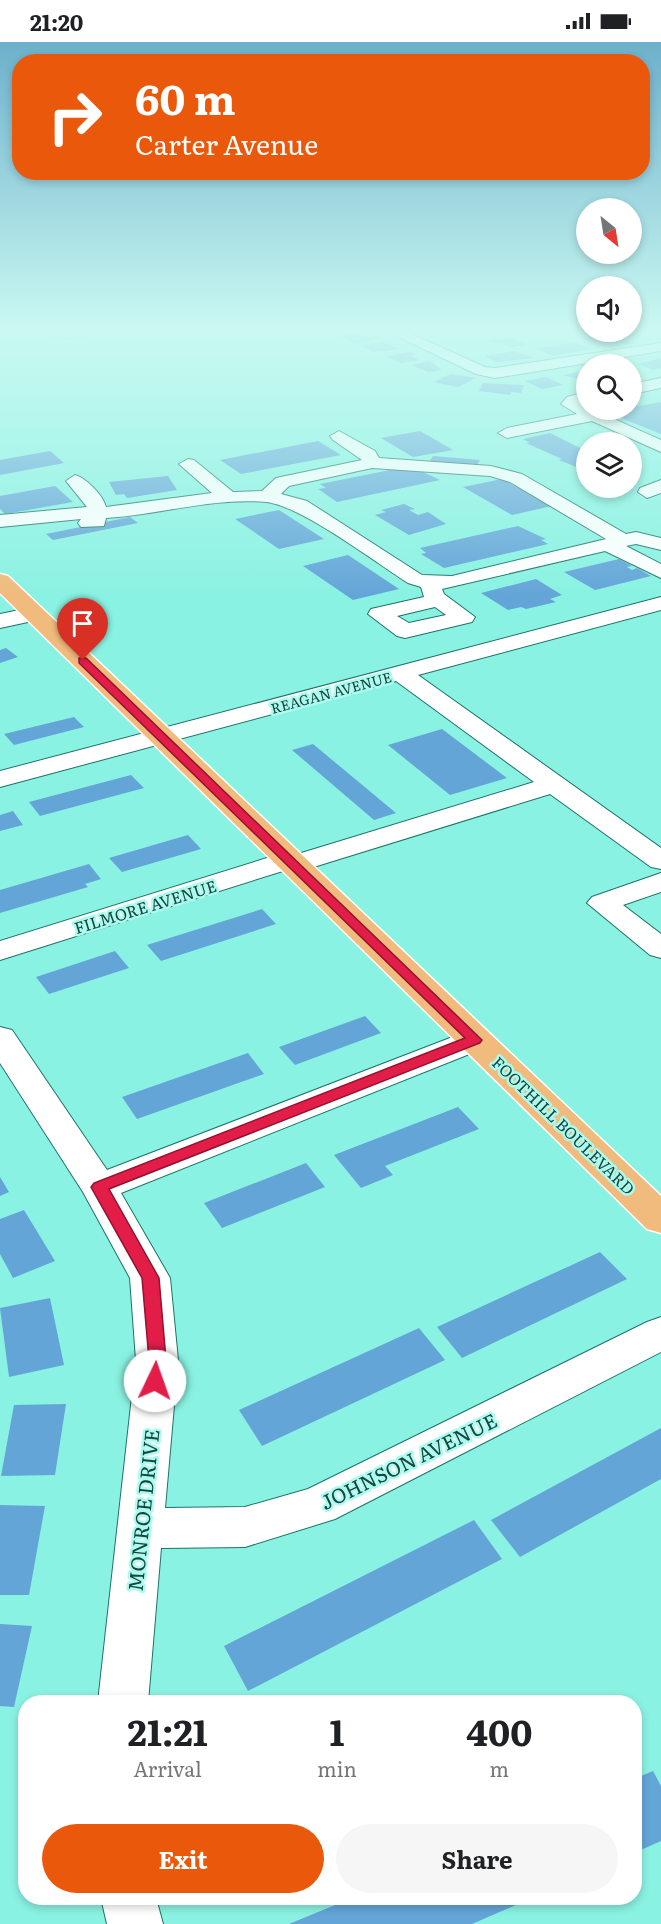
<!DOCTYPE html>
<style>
body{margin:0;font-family:Literata,serif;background:#f6f6f6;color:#202124;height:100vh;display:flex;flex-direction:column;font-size:22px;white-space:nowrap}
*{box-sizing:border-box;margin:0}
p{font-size:20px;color:#757577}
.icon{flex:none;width:33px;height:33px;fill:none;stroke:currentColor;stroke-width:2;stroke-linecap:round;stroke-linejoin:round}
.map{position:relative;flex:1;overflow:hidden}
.panel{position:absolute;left:18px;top:1653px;width:624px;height:210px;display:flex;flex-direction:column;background:#fff;border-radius:24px;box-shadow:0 3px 9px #0003}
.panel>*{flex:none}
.top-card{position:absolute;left:12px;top:12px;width:638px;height:126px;border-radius:24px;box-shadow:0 3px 9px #0003;background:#ea580c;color:#fff;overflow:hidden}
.needle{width:39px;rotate:150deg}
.controls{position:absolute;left:576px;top:156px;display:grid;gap:12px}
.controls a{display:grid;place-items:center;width:66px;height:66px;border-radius:50%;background:#fff;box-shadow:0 3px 9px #0003;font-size:30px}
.pin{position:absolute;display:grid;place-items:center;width:51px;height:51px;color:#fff;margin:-62px -26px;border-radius:50% 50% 50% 0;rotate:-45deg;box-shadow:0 0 6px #0007}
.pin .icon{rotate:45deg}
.me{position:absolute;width:66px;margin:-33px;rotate:3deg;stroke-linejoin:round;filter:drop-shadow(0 0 4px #0008)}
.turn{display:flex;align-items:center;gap:21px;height:126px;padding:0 24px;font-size:27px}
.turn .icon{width:78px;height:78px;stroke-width:2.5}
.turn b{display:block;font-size:42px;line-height:51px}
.eta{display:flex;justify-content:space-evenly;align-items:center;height:102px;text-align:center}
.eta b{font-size:36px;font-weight:700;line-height:42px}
.action{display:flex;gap:12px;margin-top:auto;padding:12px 24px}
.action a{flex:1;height:69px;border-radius:36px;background:#ea580c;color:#fff;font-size:24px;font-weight:700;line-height:69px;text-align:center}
.action a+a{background:#f6f6f6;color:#202124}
.status{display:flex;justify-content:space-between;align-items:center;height:42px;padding:0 30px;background:#fff;direction:ltr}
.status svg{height:16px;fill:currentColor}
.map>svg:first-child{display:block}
.building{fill:#64a5d8}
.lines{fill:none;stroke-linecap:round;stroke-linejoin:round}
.minor-casing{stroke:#1d7368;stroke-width:2}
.major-casing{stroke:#fff;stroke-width:3}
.path{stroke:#64b8ab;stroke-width:2;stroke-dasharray:3 1.5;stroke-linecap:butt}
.minor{fill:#fff;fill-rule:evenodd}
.major{fill:#f1bb7d;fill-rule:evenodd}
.route{fill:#e11d48;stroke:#92132f;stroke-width:1.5}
.labels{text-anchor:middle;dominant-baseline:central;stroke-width:5;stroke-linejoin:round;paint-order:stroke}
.far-street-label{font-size:14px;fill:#18453f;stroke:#abfbee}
.street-label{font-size:16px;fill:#18453f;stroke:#abfbee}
.near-street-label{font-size:20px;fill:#18453f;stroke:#abfbee}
</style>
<div class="status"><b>21:20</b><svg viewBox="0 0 49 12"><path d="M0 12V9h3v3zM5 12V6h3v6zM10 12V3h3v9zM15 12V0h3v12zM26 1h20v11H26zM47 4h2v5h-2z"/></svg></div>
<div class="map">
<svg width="661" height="1882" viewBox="0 0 661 1882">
<rect width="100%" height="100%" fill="#8af2e2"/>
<g class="building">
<path d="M356,291L364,295L374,294L382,297L356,302L341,294Z"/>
<path d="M602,294L613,298L623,296L635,301L607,305L586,296Z"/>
<path d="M511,296L527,303L511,305L487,298Z"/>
<path d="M382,300L402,307L373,310L360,303Z"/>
<path d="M575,300L592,307L553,314L536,307Z"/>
<path d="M514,309L535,316L496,320L484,314Z"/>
<path d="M410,310L416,313L410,314L419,318L400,321L385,314Z"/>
<path d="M661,316V326L653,328L638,322Z"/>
<path d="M430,319L442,328L428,330L411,323Z"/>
<path d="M579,330L586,332V339L562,333Z"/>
<path d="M451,332L476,336L458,345L434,340Z"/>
<path d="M546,335L563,343L542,347L525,339Z"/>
<path d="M483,341L524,343L521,351L511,350L510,353L479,349Z"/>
<path d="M661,360V392L606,370L610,369L607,368H632V361L639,364Z"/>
<path d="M420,389L453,408L413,415L381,396Z"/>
<path d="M550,391L586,409V429L559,418L562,417L526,401H530L523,397Z"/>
<path d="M318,399L341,413L241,432L220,418Z"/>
<path d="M50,409L64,421L0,433V418Z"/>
<path d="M433,414L480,418L477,423L430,419Z"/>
<path d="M410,424L440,438L337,460L318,447L326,446L320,442Z"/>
<path d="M168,434L177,448L127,456L124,452L116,453L109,440Z"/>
<path d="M502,437L552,464L512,473L463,445Z"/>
<path d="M55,444L73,460L5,472L0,467V454Z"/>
<path d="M404,462L415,467L409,468L418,473L428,470L446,482L409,493L375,473L386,470L381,468Z"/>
<path d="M279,468L324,497L279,507L235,477Z"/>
<path d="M130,475L138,481L53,498L46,492Z"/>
<path d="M518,484L546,497L541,498L548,502L444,526L421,512L426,511L420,506Z"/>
<path d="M348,513L399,547L353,558L303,524Z"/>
<path d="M619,517L632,524L627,525L632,528L637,526L651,534L595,548L564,530Z"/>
<path d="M536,537L562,553L550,557L556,560L526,567L521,565L508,568L481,551Z"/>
<path d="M6,606L18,615L0,621V608Z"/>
<path d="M74,675L84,685L14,703L4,692Z"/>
<path d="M442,687L507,736L450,753L388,703Z"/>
<path d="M313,702L396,771L374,778L292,708Z"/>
<path d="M131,733L144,746L40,774L29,760Z"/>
<path d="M13,769L23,783L0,789V773Z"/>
<path d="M188,793L201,807L122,830L109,816Z"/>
<path d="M89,822L101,837L85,842L88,845L0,871V848Z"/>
<path d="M262,867L276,882L161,919L147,903Z"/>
<path d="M115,909L129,926L49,952L36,935Z"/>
<path d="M365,974L381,991L295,1023L279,1005Z"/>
<path d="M248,1011L264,1032L137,1077L122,1055Z"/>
<path d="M458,1065L479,1087L385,1124L393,1133L361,1146L334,1113Z"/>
<path d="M306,1121L325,1145L222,1186L204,1161Z"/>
<path d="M0,1135L9,1150L0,1154Z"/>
<path d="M24,1168L55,1219L13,1236L0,1212V1177Z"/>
<path d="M600,1210L627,1237L462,1316L437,1285Z"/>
<path d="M50,1256L64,1323L9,1335L0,1266Z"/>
<path d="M419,1286L445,1318L262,1404L239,1368Z"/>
<path d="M66,1362L55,1433L1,1434L14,1363Z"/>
<path d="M661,1386V1437L520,1515L491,1478Z"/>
<path d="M0,1463L45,1464L29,1553H0Z"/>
<path d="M474,1478L502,1517L248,1649L224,1604Z"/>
<path d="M0,1582L32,1584L14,1665L0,1664Z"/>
<path d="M653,1729L661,1744V1799L634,1811V1737Z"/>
<path d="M352,1856H532L472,1882H289Z"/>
</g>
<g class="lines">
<defs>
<g id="minor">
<path d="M388,290H407L485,325L495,326L661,301V309L495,336L476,332Z"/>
<path d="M661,336V346L632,352V342Z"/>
<path d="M586,350V360L580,361L586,364V368H594L661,398V410L592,379L507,396L498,391L507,386L577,372L561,362L567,355Z"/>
<path d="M339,389L375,409L379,416L491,424L522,432L626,492L636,490L661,496V508L636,502L626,504L661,522V536L605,509L442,547L444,552L475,575L472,580L405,596L397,594L368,572L371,567L424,555L421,545L408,541C375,520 300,463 266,460C213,455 159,473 106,476L104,484L81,485L78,481L81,477L0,485V473L87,465L66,439L75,433C86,436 103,453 106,465L212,451L179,422L188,417L194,418L233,450L262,449L276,436L362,418L333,398L330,394ZM372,426L490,434L510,440L606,497L452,534L422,533L307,459L281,452L289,444ZM435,565L446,573L409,581L397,574Z"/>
<path d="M661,438V451L647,456L638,450L640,446Z"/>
<path d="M661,555V568L418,633L661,806V827L651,825L550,752L304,828L294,831L286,828L0,918V899L280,812L290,810L298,812L534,740L396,639L0,745V729Z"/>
<path d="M34,565L42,567L45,572L42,577L0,586V572Z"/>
<path d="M661,831V850L623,863L661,892V916L650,913L587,861L592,855Z"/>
<path d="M0,985L12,988L107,1128L463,991L475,988L487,991L491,998L487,1005L121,1151L170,1236L178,1318L165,1466L245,1465L308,1447L647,1280L661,1275V1310L335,1477L245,1505L161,1506L148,1660H98L136,1318L130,1236L83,1150L0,1021Z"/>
<path d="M101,1856H156L163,1882H107Z"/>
</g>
<path id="major" d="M0,532L8,534L661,1154V1191L647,1187L0,551Z"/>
</defs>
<use href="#minor" class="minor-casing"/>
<use href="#major" class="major-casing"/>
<g class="path">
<path d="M21,290L71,297L101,290"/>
<path d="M0,292L7,290"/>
<path d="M632,428L640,426"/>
</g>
<use href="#minor" class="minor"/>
<use href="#major" class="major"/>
</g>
<linearGradient id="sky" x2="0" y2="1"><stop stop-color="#6db0cb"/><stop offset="0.52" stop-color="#caf9f2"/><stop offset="1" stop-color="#caf9f2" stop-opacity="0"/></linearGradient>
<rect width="661" height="553" fill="url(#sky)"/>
<path class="route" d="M79,616H86L482,998L480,1001L109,1147L159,1236L166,1318L162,1344L155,1347L149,1344L146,1339L149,1318L142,1236L91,1145L94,1141L465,996L79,621Z"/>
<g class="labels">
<g class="far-street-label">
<text transform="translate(331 650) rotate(-15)">REAGAN AVENUE</text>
</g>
<g class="street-label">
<text transform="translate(145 864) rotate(-17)">FILMORE AVENUE</text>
<text transform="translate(564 1083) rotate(44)">FOOTHILL BOULEVARD</text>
</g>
<g class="near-street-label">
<text transform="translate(408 1418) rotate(-26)">JOHNSON AVENUE</text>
<text transform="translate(142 1468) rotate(-84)">MONROE DRIVE</text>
</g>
</g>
</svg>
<div class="controls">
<a><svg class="needle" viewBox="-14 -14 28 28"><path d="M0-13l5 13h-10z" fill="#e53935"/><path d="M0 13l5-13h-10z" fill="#757577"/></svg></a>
<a><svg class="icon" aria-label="sound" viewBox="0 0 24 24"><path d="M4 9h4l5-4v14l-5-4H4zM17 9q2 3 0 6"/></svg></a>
<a><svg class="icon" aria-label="search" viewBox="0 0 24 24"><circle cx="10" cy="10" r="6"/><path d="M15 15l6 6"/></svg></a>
<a><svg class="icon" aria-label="layers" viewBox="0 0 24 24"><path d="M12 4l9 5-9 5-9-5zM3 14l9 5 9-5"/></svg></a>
</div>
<div class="pin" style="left:83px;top:618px;background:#d93025"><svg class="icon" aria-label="arrive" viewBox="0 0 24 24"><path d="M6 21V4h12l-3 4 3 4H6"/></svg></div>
<svg class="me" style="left:155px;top:1339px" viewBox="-20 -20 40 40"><circle r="19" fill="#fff"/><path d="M0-13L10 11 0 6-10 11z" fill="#e11d48"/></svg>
<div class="top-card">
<div class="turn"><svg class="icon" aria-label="right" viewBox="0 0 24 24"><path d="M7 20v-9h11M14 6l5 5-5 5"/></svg><div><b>60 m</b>Carter Avenue</div></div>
</div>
<section class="panel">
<div class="eta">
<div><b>21:21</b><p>Arrival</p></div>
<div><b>1</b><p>min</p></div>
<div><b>400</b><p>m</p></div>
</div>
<div class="action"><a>Exit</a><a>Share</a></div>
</section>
</div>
